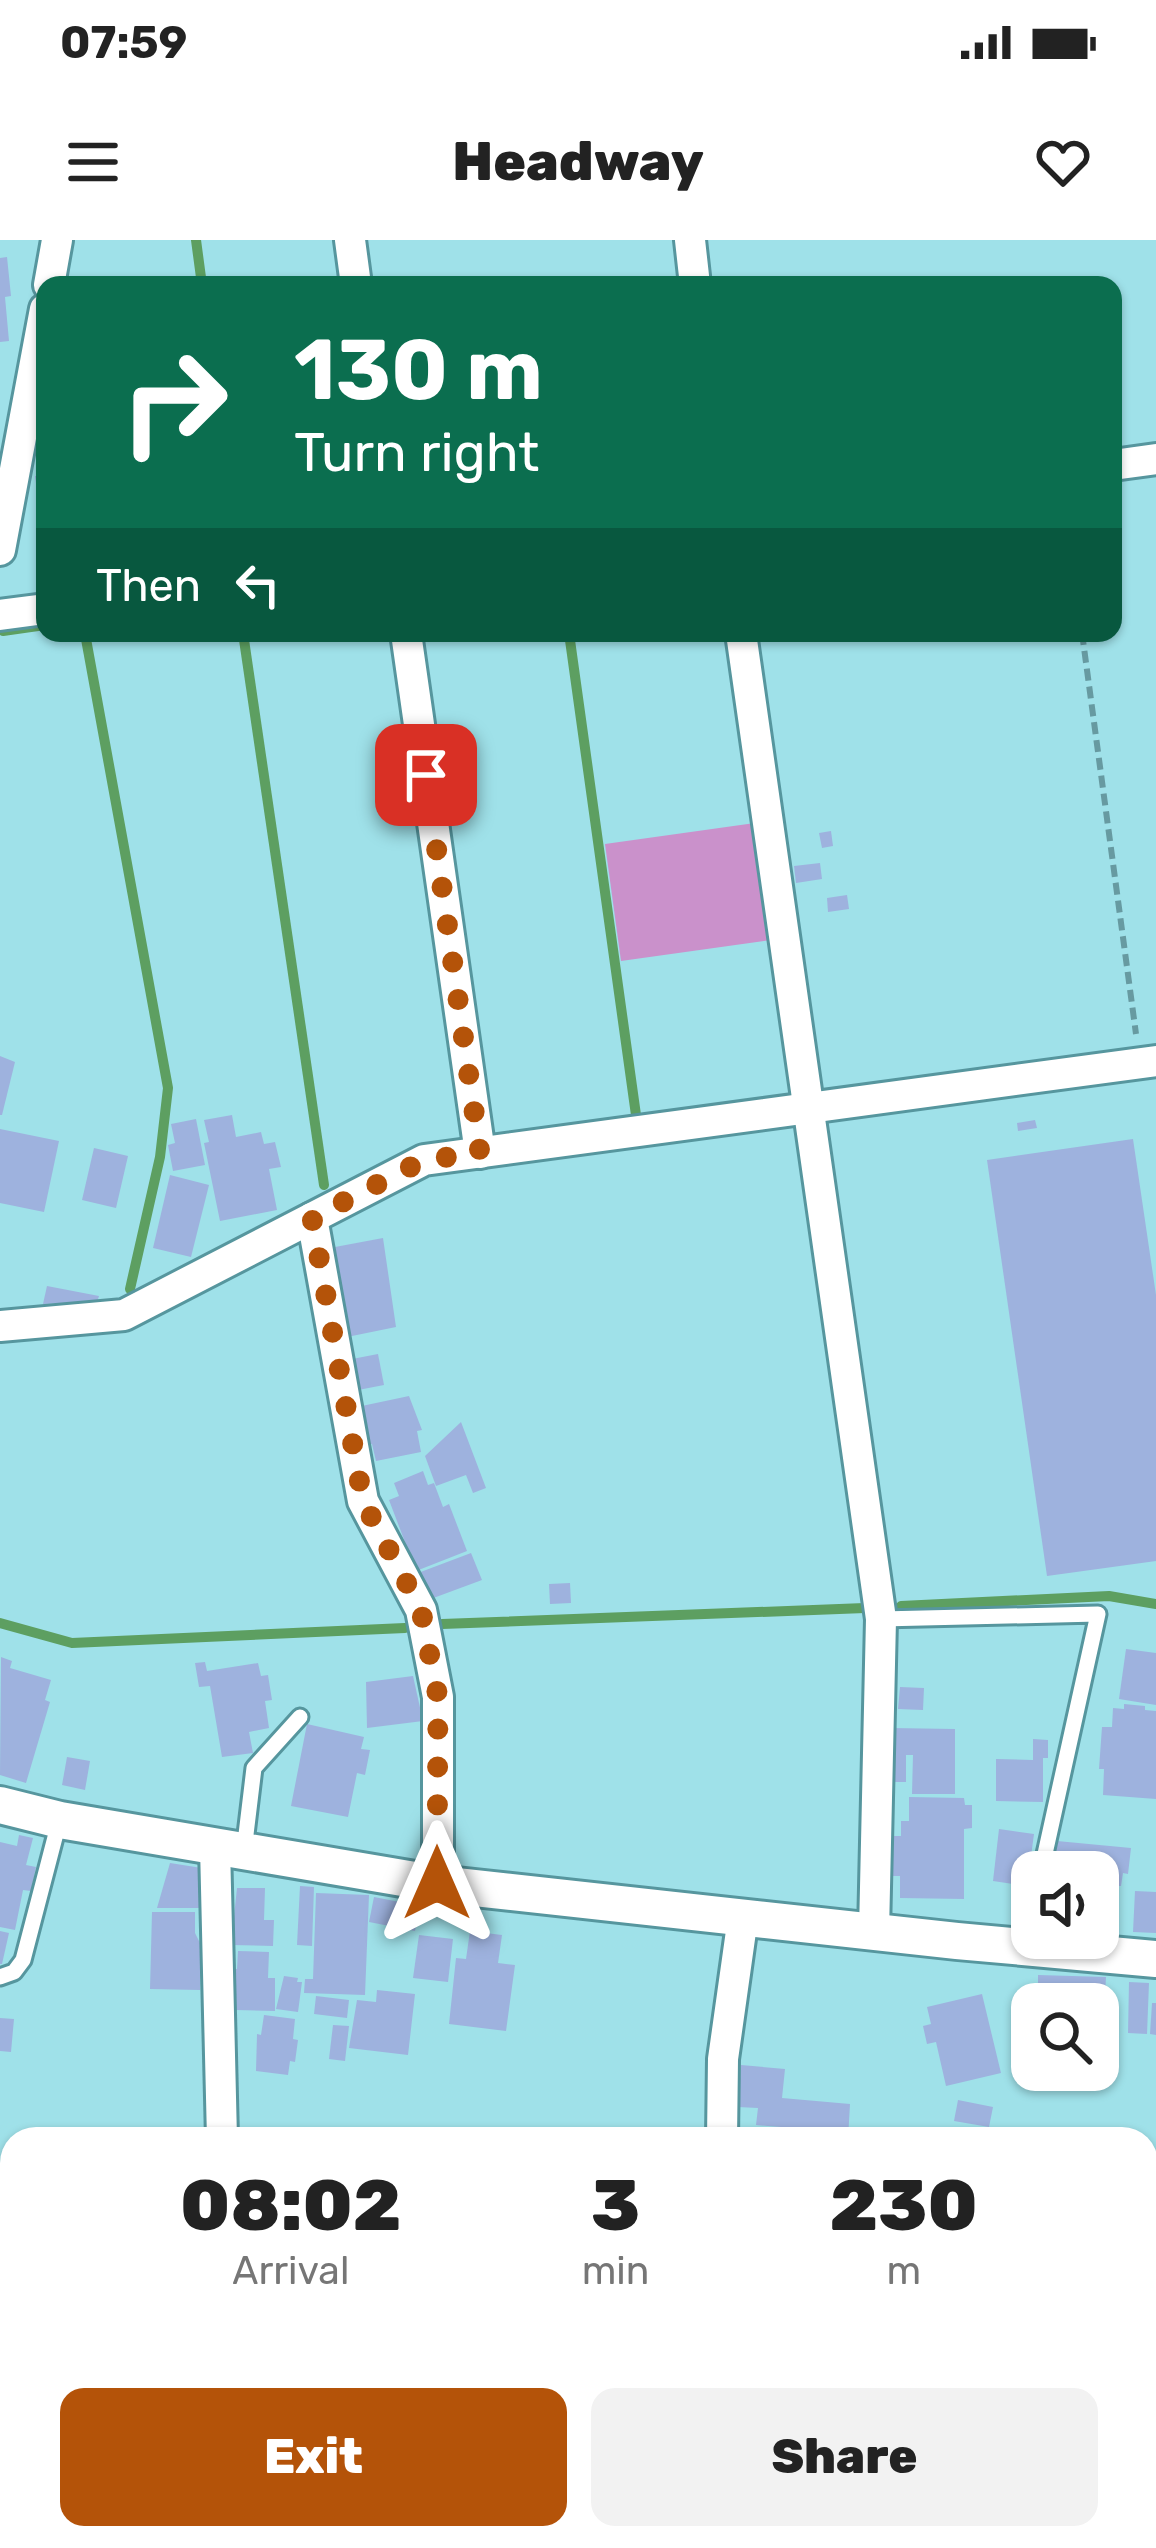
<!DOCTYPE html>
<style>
body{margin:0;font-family:Rubik,sans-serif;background:#f2f2f2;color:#222;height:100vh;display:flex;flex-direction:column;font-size:45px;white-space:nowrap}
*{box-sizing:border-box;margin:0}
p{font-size:39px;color:#767676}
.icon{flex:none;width:66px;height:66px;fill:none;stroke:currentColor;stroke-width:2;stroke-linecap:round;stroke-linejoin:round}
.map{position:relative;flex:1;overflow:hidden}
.panel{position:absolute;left:0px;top:1887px;width:1158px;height:423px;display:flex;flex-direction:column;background:#fff;border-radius:36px 36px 0 0;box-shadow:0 3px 9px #0004}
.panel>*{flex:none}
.top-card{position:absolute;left:36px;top:36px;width:1086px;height:366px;border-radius:24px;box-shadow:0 3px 9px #0004;background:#0b6e4f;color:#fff;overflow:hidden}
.fabs{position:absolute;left:1011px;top:1611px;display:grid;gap:24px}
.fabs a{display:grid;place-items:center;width:108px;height:108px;border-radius:24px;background:#fff;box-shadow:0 3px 9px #0004;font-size:60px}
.pin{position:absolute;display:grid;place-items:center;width:102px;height:102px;color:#fff;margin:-51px;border-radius:24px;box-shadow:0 6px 18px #0006}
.me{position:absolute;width:132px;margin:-66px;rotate:0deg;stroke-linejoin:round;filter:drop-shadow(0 0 9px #0008)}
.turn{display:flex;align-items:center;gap:42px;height:252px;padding:0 60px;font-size:54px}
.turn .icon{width:156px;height:156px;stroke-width:2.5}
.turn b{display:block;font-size:84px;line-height:102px}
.then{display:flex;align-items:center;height:114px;padding:0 60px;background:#0003;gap:24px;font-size:45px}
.eta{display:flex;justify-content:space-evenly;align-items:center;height:204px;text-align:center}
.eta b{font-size:72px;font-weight:800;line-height:84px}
.button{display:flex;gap:24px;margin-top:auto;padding:24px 60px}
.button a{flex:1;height:138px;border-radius:24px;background:#b45309;color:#fff;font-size:48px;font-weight:800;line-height:138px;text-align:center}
.button a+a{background:#f2f2f2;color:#222}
.status{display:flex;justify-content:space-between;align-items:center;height:84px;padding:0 60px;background:#fff;direction:ltr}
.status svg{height:33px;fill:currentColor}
header{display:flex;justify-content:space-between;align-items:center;height:156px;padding:0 60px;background:#fff;font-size:54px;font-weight:800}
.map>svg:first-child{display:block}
.green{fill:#ca91cb}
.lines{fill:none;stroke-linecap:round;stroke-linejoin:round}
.stream{stroke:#5d9f61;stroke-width:10}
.building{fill:#9eb2de}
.service-casing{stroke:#56969e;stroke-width:21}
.minor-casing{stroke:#56969e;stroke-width:36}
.tertiary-casing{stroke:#56969e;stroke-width:42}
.path{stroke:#679aa1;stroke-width:6;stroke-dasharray:12 6;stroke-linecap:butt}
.service{stroke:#fff;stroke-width:15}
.minor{stroke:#fff;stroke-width:30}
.tertiary{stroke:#fff;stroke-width:36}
.route{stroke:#b45309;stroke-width:21;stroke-dasharray:0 37.8}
</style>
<div class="status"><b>07:59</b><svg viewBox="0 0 49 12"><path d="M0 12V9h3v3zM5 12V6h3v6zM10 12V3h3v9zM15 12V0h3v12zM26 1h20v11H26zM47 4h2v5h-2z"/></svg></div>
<header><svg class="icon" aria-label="menu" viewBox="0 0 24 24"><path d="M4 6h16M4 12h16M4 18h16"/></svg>Headway<svg class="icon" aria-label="heart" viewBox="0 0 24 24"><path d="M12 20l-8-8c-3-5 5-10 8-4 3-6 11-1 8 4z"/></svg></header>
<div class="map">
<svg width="1156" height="2308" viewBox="0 0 1156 2308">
<rect width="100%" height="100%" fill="#9fe1e9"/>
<path class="green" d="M762,582L778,699L621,721L605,604Z"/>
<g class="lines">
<g class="stream">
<path d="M196,0L202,45"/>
<path d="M3,391L45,385"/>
<path d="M243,393L324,945"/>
<path d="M569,393L636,875"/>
<path d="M86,399L168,848L160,917L130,1049"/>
<path d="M901,1366L1109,1356L1156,1364"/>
<path d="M0,1383L72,1403L405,1388"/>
<path d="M442,1384L865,1368"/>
<path d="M1146,2211L1156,2208"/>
<path d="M707,2298L708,2308"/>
<path d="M806,2308L841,2298"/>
</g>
</g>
<g class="building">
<path d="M7,17L11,56L5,57L9,101L0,102V18Z"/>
<path d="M45,235V272L40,273L35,236Z"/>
<path d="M831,591L833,606L822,608L819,593Z"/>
<path d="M820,623L822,639L796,643L794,626Z"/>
<path d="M847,655L849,669L828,672L827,658Z"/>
<path d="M0,816L15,822L2,875H0Z"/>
<path d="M232,875L236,897L261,892L264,904L275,902L281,927L269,929L277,970L220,981L204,903L209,902L204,880Z"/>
<path d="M196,879L205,925L173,931L168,905L175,903L171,884Z"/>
<path d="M1035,880L1037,888L1018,891L1017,883Z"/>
<path d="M0,889L59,901L44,972L0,963Z"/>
<path d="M1133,899L1156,1055V1321L1047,1336L987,920Z"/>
<path d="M94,908L128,916L116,968L82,960Z"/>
<path d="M170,935L209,945L191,1017L153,1008Z"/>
<path d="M383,998L396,1087L347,1097L333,1021L337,1020L335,1007Z"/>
<path d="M47,1046L99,1056L97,1062L43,1064Z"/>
<path d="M378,1114L384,1145L353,1151L347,1120Z"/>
<path d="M409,1156L422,1190L417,1191L421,1212L376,1221L372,1204L365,1206L357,1167Z"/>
<path d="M461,1182L486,1248L473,1253L466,1235L436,1246L425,1216Z"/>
<path d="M423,1231L428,1245L434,1243L443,1267L449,1264L467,1311L416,1331L389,1260L399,1256L394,1243Z"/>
<path d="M471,1313L482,1340L428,1360L418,1333Z"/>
<path d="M570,1343L571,1363L550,1364L549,1344Z"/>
<path d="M1126,1409L1156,1413V1465L1119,1459Z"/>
<path d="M1,1417L12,1421L10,1428L51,1440L45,1460L50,1462L26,1543L0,1535Z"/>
<path d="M205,1422L207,1431L258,1423L261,1436L268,1435L272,1460L265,1461L269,1488L249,1492L253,1513L222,1517L210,1446L199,1447L195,1423Z"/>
<path d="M413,1436L423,1481L367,1488L366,1442Z"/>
<path d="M900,1447L924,1448L923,1470L898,1469Z"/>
<path d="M1124,1464L1145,1466V1470L1156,1471V1559L1103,1555L1104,1529H1099L1102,1487H1112L1113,1468L1124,1469Z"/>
<path d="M307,1484L364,1497L361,1509L370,1510L365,1535L357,1533L348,1577L291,1566Z"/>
<path d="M891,1488L955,1489V1554H912L913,1515H906V1542H890Z"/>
<path d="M1033,1499L1048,1500V1518H1043V1562L996,1561V1519L1033,1520Z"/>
<path d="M67,1517L90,1521L85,1550L62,1545Z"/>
<path d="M909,1557L964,1558L965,1565H972V1588L964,1589V1659L900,1658V1636H892L893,1596H901V1581H909Z"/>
<path d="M999,1589L1034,1594L1027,1646L993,1641Z"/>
<path d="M19,1595L33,1598L26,1625L36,1627L31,1651L23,1650L15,1690L0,1687V1602L17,1606Z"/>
<path d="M1057,1601L1131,1608L1128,1634L1123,1633L1121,1646H1117L1112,1690L1098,1688V1632H1053Z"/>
<path d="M170,1623L208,1629V1668H157Z"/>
<path d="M300,1646L314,1647L312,1706L297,1705Z"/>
<path d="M237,1648H265L264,1680H274L273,1706L231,1705Z"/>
<path d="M1135,1651L1156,1652V1693L1133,1692Z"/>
<path d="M316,1653L369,1655L365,1755L304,1753L305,1739H313Z"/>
<path d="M374,1657L420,1666L415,1691L369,1682Z"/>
<path d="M152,1672H195V1693L201,1705L200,1750L150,1749Z"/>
<path d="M0,1691L9,1693L2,1724H0Z"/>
<path d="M470,1691L502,1695L498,1723L515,1725L506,1791L449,1784L456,1718L466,1719Z"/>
<path d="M419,1695L453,1699L448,1742L413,1738Z"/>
<path d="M238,1711L269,1712L268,1738H275V1771L236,1770L233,1729H237Z"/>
<path d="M1038,1735L1106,1737L1104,1772H1098V1764H1030V1751L1038,1752Z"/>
<path d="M284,1736L298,1738L297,1742H302L298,1772L276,1769Z"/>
<path d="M1129,1742L1149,1743L1147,1794L1128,1793Z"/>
<path d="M377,1750L415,1754L408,1815L349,1808L357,1760L376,1762Z"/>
<path d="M982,1754L1001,1833L946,1846L936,1802L927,1804L923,1786L931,1784L927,1767Z"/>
<path d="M316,1756L349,1760L347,1778L314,1774Z"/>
<path d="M1152,1763H1156V1795L1150,1794Z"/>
<path d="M264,1775L295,1779L293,1799L298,1800L295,1822L290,1821L288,1835L256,1831L257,1794L261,1795Z"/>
<path d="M0,1778L14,1779L11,1812L0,1811Z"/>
<path d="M333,1785L349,1786L345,1821L329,1819Z"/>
<path d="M741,1825L785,1829L782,1858L850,1864L848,1899L780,1895L781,1887L756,1885L758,1868L738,1867Z"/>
<path d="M958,1860L993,1867L989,1887L954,1881Z"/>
<path d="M12,1971V2019H10L0,1974Z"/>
</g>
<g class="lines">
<defs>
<g id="service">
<path d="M881,1379L1098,1374L1041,1632"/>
<path d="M244,1611L254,1528L300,1477"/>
<path d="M0,1737L14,1732L23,1720L59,1582"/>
</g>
<g id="minor">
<path d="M350,0L356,45"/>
<path d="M690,0L695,45"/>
<path d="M49,45L57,0"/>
<path d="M1113,225L1156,219"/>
<path d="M0,310L45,69"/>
<path d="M0,375L45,369"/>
<path d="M406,393L480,913"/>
<path d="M741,393L881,1379L874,1692"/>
<path d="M312,978L363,1261L421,1370L438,1457V1644"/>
<path d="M0,1086L124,1075L424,920L1156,821"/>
<path d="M215,1606L222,1899"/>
<path d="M722,1899L723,1819L743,1677"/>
<path d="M0,2125L12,2123"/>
<path d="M1146,2233L1156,2230"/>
<path d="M241,2298V2308"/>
<path d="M727,2298L728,2308"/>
<path d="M895,2308L928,2298"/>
</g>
<path id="tertiary" d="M0,1565L60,1580L438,1644L957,1701L1156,1719"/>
</defs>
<use href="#service" class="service-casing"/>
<use href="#minor" class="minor-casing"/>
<use href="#tertiary" class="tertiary-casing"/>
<g class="path">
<path d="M1082,393L1136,794"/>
<path d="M0,1961L12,1959"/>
</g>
<use href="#service" class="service"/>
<use href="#minor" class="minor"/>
<use href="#tertiary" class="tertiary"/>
</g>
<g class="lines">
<path class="route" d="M426,535L480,913L424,920L312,978L363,1261L421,1370L438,1457L437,1643"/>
</g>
</svg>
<div class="fabs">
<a><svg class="icon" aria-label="sound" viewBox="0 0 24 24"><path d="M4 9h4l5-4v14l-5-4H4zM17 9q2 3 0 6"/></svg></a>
<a><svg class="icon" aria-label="search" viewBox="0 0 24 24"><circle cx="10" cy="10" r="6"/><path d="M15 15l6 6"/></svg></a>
</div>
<div class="pin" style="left:426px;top:535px;background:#d93025"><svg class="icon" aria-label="arrive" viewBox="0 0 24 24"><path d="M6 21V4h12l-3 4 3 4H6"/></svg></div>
<svg class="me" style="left:437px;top:1643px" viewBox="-20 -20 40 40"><path d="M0-17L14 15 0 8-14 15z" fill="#b45309" stroke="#fff" stroke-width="4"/></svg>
<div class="top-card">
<div class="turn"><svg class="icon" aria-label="right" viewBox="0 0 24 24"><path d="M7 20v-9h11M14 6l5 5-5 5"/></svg><div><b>130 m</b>Turn right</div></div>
<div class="then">Then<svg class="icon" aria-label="left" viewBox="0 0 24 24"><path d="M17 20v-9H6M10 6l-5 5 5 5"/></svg></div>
</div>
<section class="panel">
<div class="eta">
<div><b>08:02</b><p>Arrival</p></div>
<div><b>3</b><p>min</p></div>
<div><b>230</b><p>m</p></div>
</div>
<div class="button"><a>Exit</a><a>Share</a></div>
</section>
</div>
